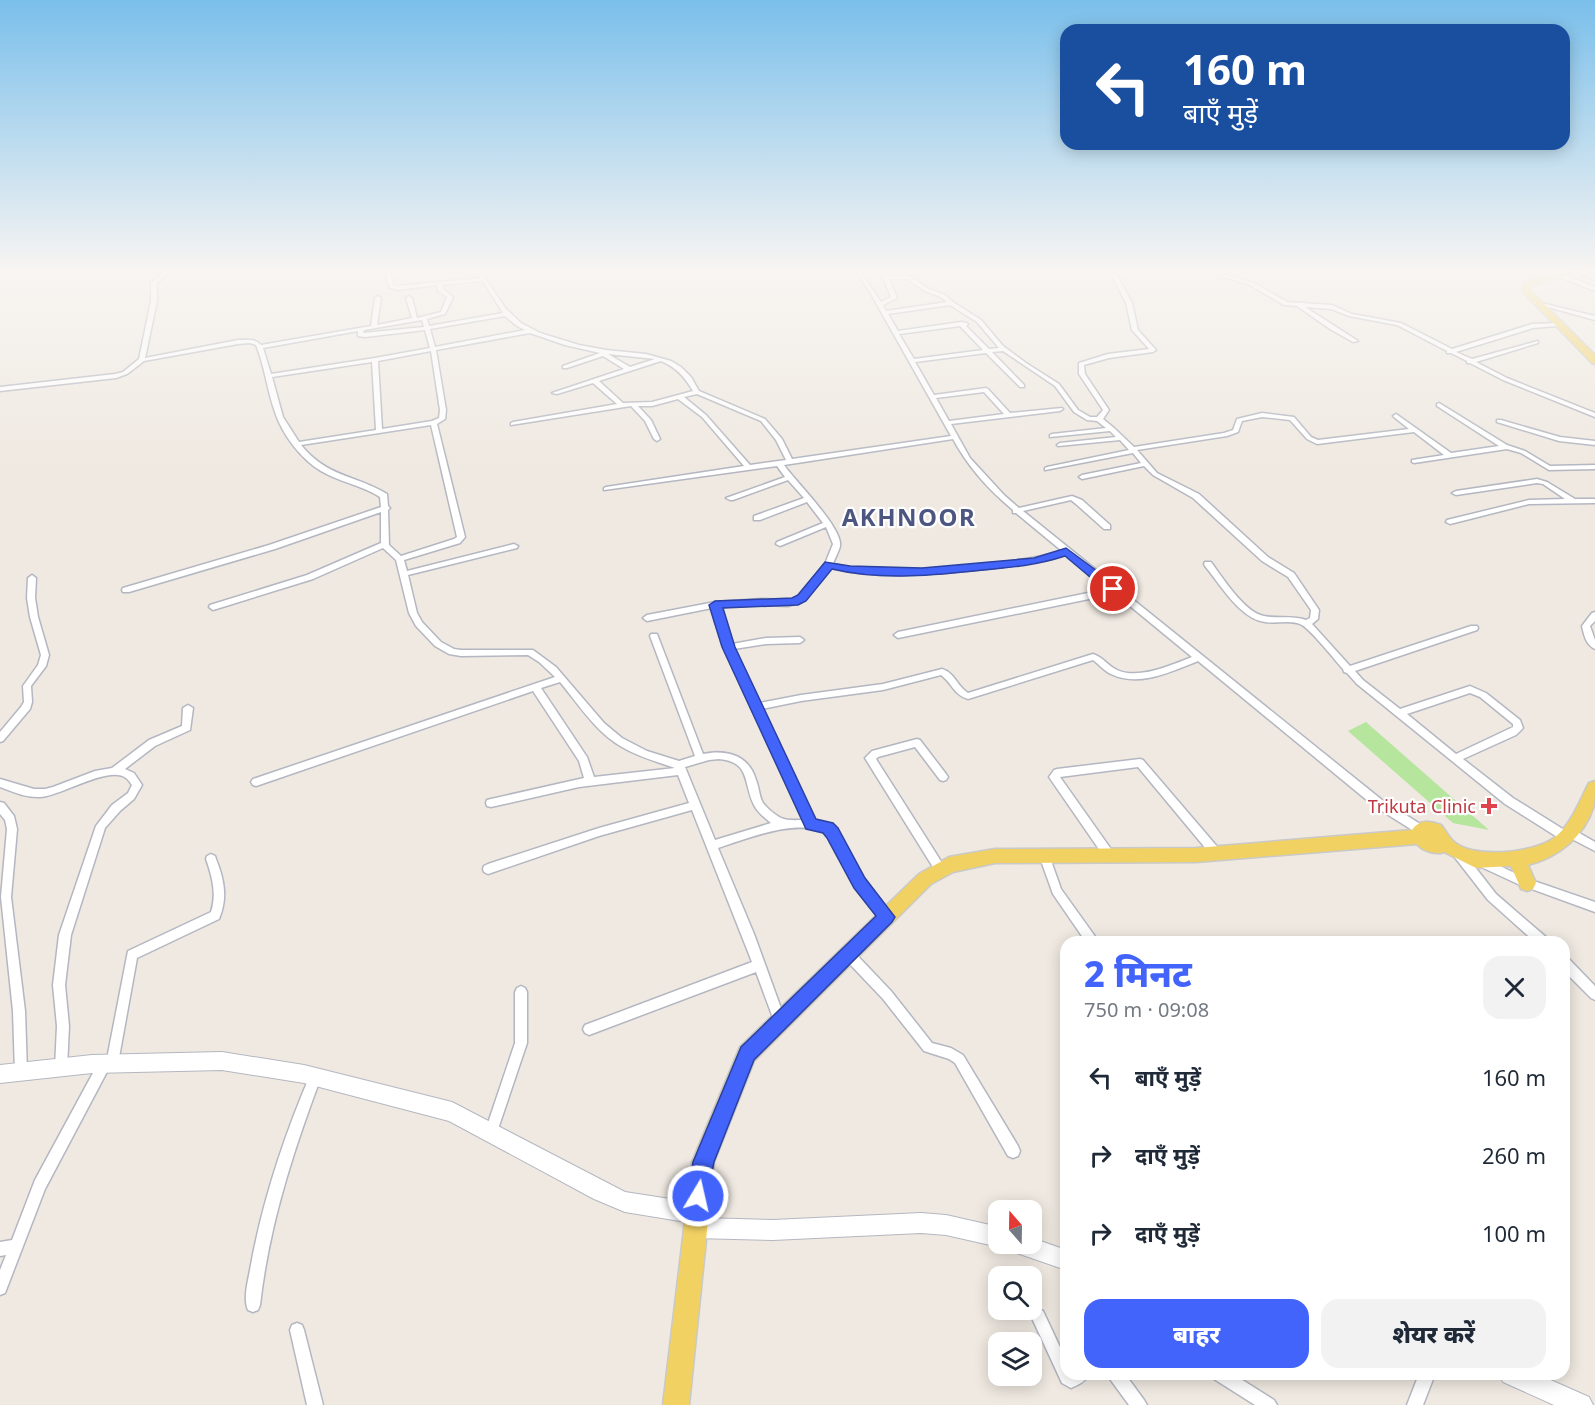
<!DOCTYPE html>
<html lang="hi">
<meta charset="utf-8">
<style>
body{margin:0;font-family:"Noto Sans","Noto Sans Devanagari",sans-serif;background:#f2f2f3;color:#1f2937;height:100vh;display:flex;flex-direction:column;font-size:22px;white-space:nowrap}
*{box-sizing:border-box;margin:0}
p{font-size:20px;color:#747a83}
.icon{flex:none;width:33px;height:33px;fill:none;stroke:currentColor;stroke-width:2;stroke-linecap:round;stroke-linejoin:round}
.map{position:relative;flex:1;overflow:hidden}
.panel{position:absolute;left:1060px;top:936px;width:510px;height:444px;display:flex;flex-direction:column;background:#fff;border-radius:18px;box-shadow:0 3px 15px #0003}
.panel>*{flex:none}
.top-card{position:absolute;left:1060px;top:24px;width:510px;height:126px;border-radius:18px;box-shadow:0 3px 15px #0003;background:#1a4fa0;color:#fff;overflow:hidden}
.needle{width:39px;rotate:340deg}
.buttons{position:absolute;left:988px;top:1200px;display:grid;gap:12px}
.buttons a{display:grid;place-items:center;width:54px;height:54px;border-radius:12px;background:#fff;box-shadow:0 3px 15px #0003;font-size:30px}
.pin{position:absolute;display:grid;place-items:center;width:51px;height:51px;color:#fff;margin:-26px;border:3px solid #fff;border-radius:50%;box-shadow:0 2px 6px #0007}
.me{position:absolute;width:66px;margin:-33px;rotate:9deg;stroke-linejoin:round;filter:drop-shadow(0 0 4px #0008)}
.turn{display:flex;align-items:center;gap:21px;height:126px;padding:0 24px;font-size:27px}
.turn .icon{width:78px;height:78px;stroke-width:2.5}
.turn b{display:block;font-size:42px;line-height:51px}
.round{display:grid;place-items:center;flex:none;width:63px;height:63px;border-radius:18px;background:#f2f2f3}
.head{display:flex;align-items:center;justify-content:space-between;height:102px;padding:0 24px}
h1{font-size:36px;font-weight:800;line-height:45px;color:#4264fb}
.primary-button{display:flex;gap:12px;margin-top:auto;padding:12px 24px}
.primary-button a{flex:1;height:69px;border-radius:18px;background:#4264fb;color:#fff;font-size:24px;font-weight:800;line-height:69px;text-align:center}
.primary-button a+a{background:#f2f2f3;color:#1f2937}
ul{padding:0;list-style:none}
li{display:flex;align-items:center;gap:18px;height:78px;padding:0 24px}
li div{flex:1}
li b{display:block;font-size:22px}
li em{font-style:normal}
.map>svg:first-child{display:block}
.green{fill:#b6e59e}
.lines{fill:none;stroke-linecap:round;stroke-linejoin:round}
.street-casing{stroke:#b4b7c1;stroke-width:3}
.secondary-casing{stroke:#b4b7c1;stroke-width:2}
.primary-casing{stroke:#c9c9c9;stroke-width:3}
.street{fill:#fff;fill-rule:evenodd}
.secondary{fill:#fff;fill-rule:evenodd}
.primary{fill:#f2d163;fill-rule:evenodd}
.route{fill:#4264fb;stroke:#2b41a3;stroke-width:1.5}
.health-dot{fill:#e0444e;stroke:#fff;stroke-width:2}
.labels{text-anchor:middle;dominant-baseline:central;stroke-width:4.5;stroke-linejoin:round;paint-order:stroke}
.health-label{font-size:18px;fill:#be3a42;stroke:#fff;text-anchor:end}
.district-label{font-size:24px;font-weight:bold;letter-spacing:1.5px;fill:#4d5680;stroke:#fff}
</style>
<div class="map">
<svg width="1595" height="1405" viewBox="0 0 1595 1405">
<rect width="100%" height="100%" fill="#efe9e1"/>
<path class="green" d="M1366,722L1489,830L1453,823L1348,731Z"/>
<g class="lines">
<defs>
<g id="street">
<path d="M167,270H173L157,283V301L145,358L238,340C247,340 255,338 261,345L371,326L375,298L378,296L381,298L377,325L412,318L406,298L409,296L412,298L417,318L441,312L447,297L438,291L437,285L397,290L389,287L386,273H390L394,286H397L481,278L474,270H479L506,309L521,323L540,333L579,345L606,350L646,354L671,361L681,367L691,377L699,391L765,419L782,439L792,459L951,436L871,294L855,270H859L881,302L891,297L880,270H884L887,276H910L929,289L945,295L953,302L981,320L1003,346L1026,363L1059,384L1078,410L1090,417H1097L1103,410L1079,374V363L1108,354L1149,349L1132,330L1126,303L1110,272L1115,270H1122L1116,273L1132,303L1138,330L1156,350L1153,352L1109,358L1084,365L1085,374L1109,410L1103,419L1114,428L1134,447L1224,433L1233,430L1237,419L1262,413L1294,417L1311,437L1318,440L1409,429L1394,417L1393,416L1396,414L1451,453L1499,446L1437,406V404L1439,403L1507,445L1525,451L1550,466L1595,465V469L1549,470L1521,453L1507,449L1414,463L1412,462V460L1444,455L1414,432L1317,444L1307,439L1290,420L1262,417L1242,421L1238,432L1227,436L1137,450L1157,473L1199,494L1268,557L1294,573L1319,610L1318,619L1312,624L1350,666L1471,626H1477L1478,628L1477,630L1355,671L1363,680L1400,709L1470,686L1486,693L1520,720L1523,728L1516,735L1463,759L1513,798L1566,831L1570,829L1574,830L1595,842V851L1570,838L1566,841L1562,840L1505,804L1357,684L1347,673L1344,672L1343,669C1334,659 1312,631 1302,625C1291,619 1277,624 1265,622C1240,619 1220,584 1205,566L1204,564L1205,562H1211C1222,577 1245,613 1264,616C1278,619 1292,615 1306,620L1310,618L1311,610L1288,577L1262,561L1193,498L1153,475L1144,466L1082,479L1079,477L1082,475L1141,463L1133,453L1045,470V468L1047,467L1129,450L1120,440L1058,446L1057,445L1060,443L1116,437L1110,431L1050,437V435L1052,434L1106,428L1097,421L1087,420L1074,412L1055,386L1003,351L992,352L1024,385V387H1020L986,353L915,362L934,395L986,388L988,389L1010,413L1062,408L1063,409L1060,411L951,424L970,458L1004,495L1019,508L1072,496L1082,500L1110,525V529H1104L1076,504L1071,500L1023,511L1382,800L1425,827L1426,830L1425,833L1421,834L1417,833L1374,806L1198,661C1172,671 1139,688 1111,674C1104,671 1099,664 1093,660L968,699C953,694 953,684 941,675L883,690L801,701L762,709L814,821L831,825L837,830L864,880L890,913L891,917L890,921L886,922L882,921L856,886L829,836C804,815 746,839 718,848L754,934L786,1022L784,1026L780,1028L776,1026L756,972L589,1035L585,1033L583,1029L585,1025L752,962L692,810L599,836L488,874L484,872L483,869L484,866L488,864L599,828L689,803L678,775L579,787L491,807L487,806L486,803L487,800L491,799L584,778L579,761L533,691L259,785L256,786L253,785L251,782L253,779L555,677L539,662L528,655L461,656L449,654L435,646L416,626L409,613L396,560L383,548L313,579L213,610L209,607L210,605L307,575L381,543V512L275,549L129,592H123L122,590L123,588L269,545L381,507L380,497C362,485 339,482 321,471C301,459 282,434 275,412C267,390 265,367 256,345L250,343L238,344L144,361L127,374L116,378L0,391V387L115,374L123,372L139,359L151,301V283ZM889,279H907L925,291L941,297L947,302L886,311L883,305L897,298ZM483,281L503,313L429,326L427,319L445,314L453,297L443,289L442,285ZM950,305L977,322L999,348L989,349L966,326L968,324L967,323L961,322L898,331L888,314ZM505,316L517,326L525,330L435,347L430,329ZM422,320L424,327L363,333L364,330ZM960,326L983,350L914,359L899,334ZM425,330L430,348L375,358L271,374L263,348L358,331V336L365,337ZM530,333L565,345L600,353L563,366V368H567L603,356L624,369L552,393L557,394L593,383L617,404L513,422L511,423V425L631,406L645,421L654,439L657,441L660,439L651,420L638,406H652L678,399L702,417L744,466L606,487L604,488V490L777,466L785,477L726,498L730,500H733L788,480L804,498L754,516V520H760L807,502L823,523L777,542L776,544L780,546L826,527L833,544L825,564L796,598L788,600L762,599L715,602L647,615L643,618L647,621L712,608L715,622L725,647L804,820C797,820 787,821 781,818C775,815 767,808 763,803C759,796 759,787 756,780C749,755 726,749 703,754L657,634H651L650,636L695,756L679,761L647,751L622,738L604,723L556,667L533,650H461L454,649L441,642L422,622L417,613L408,575L517,548L518,546L514,544L407,571L404,560L460,543L465,537L437,424L445,419L446,410L436,350ZM431,351L440,410L439,418L432,421L382,429L378,361ZM608,354L655,359L630,367ZM661,361C676,367 685,377 693,391L652,402L623,403L599,381ZM372,362L376,430L299,442L283,417L272,377ZM984,392L1004,414L949,421L936,398ZM697,394L761,421L776,440L786,460L750,465L706,415L684,397ZM431,425L457,537L454,539L401,556L389,545L388,510L390,508L388,506L387,494C354,474 328,478 301,445ZM953,439C968,467 989,490 1013,510V513H1016L1062,551C1031,560 999,563 967,566C922,570 877,574 833,564C835,558 839,551 840,546C843,528 795,481 784,465ZM1067,554L1108,588L1088,593L898,632L894,635L898,638L1089,599L1113,592L1192,657C1171,665 1139,680 1117,670C1108,666 1103,657 1093,654L968,693C957,686 955,673 942,669L883,684L801,695L760,703L734,649L766,644L800,643L804,640L800,637L766,638L732,644L723,622L720,607L762,605L788,606L802,602L831,568C876,579 920,575 965,571C1000,568 1034,564 1067,554ZM560,682C579,705 596,732 622,747C639,757 658,762 675,768L594,777L587,757L541,688ZM1470,693L1480,697L1513,724V727L1456,754L1407,714ZM719,759C751,762 743,783 754,805C758,813 765,818 771,823L715,840L685,767L709,760Z"/>
<path d="M1203,270H1210L1254,283L1287,302L1332,305L1352,314L1401,323L1452,349L1532,324L1559,323L1560,324L1557,326L1533,328L1456,352L1472,359L1538,341V343L1476,362L1507,378L1595,413V417L1503,380L1470,363H1467V361L1451,353H1447V351L1397,325L1349,316L1331,309L1305,307L1358,341L1353,342L1330,329L1297,306L1284,305L1250,285Z"/>
<path d="M1577,270L1595,275V279L1576,272Z"/>
<path d="M1559,273L1595,287V291L1557,276V274Z"/>
<path d="M1533,301L1595,316V320L1533,303Z"/>
<path d="M1497,420H1501L1560,437L1595,441V445L1559,441L1497,422Z"/>
<path d="M1537,479L1547,482L1575,499H1595V503L1529,504L1450,524L1446,522L1447,520L1529,500L1565,499L1543,484L1537,483L1456,495L1452,493L1456,491Z"/>
<path d="M32,575L36,578L35,598L38,617L49,655L46,666L31,686L32,702L30,709L3,741L0,742V732L21,707L24,702L23,686L38,665L41,655L30,617L27,598L28,578Z"/>
<path d="M1595,612V621L1590,626L1595,640V649C1586,645 1584,635 1582,626L1592,613Z"/>
<path d="M188,705L193,708L190,730L155,746L125,769L134,773L142,785L134,799L120,811L105,828L71,935L65,985L69,1026L67,1068L65,1072L61,1074L57,1072L55,1068L57,1026L53,985L59,935L96,826L112,805L128,793L132,785C131,784 128,779 126,778C109,765 61,796 41,797C27,798 13,792 0,787V779L34,789H45L53,787L95,771L112,768L149,740L182,726L183,708Z"/>
<path d="M917,739L920,740L946,774L948,777L946,780L943,781L940,780L915,747L878,757L876,759L944,866L945,869L944,872L940,874L936,872L865,758L872,751Z"/>
<path d="M1140,759L1143,760L1220,850L1221,853L1220,856L1216,857L1212,856L1138,767L1060,777L1113,852L1114,855L1113,858L1109,859L1105,858L1049,777L1054,770L1057,769Z"/>
<path d="M0,802L4,803L14,816L17,829L11,897L25,1011L27,1072L25,1076L21,1078L17,1076L15,1072L13,1011L1,897L7,829L5,820L0,814Z"/>
<path d="M1457,848L1461,849L1496,894L1547,938L1549,942H1535L1488,900L1453,855L1452,852L1453,849Z"/>
<path d="M1044,851L1048,852L1049,855L1061,889L1099,942H1086L1053,894L1039,855L1040,852Z"/>
<path d="M211,854L215,856L216,859C224,879 228,898 219,919L137,958L118,1063L116,1067L112,1069L109,1068L45,1189L5,1293L0,1295V1270L6,1255L0,1256V1242L12,1240L35,1180L100,1060L104,1058L107,1059L128,951L211,912C217,894 212,876 206,859L207,856Z"/>
<path d="M1483,858L1525,878L1595,902V912L1518,884L1479,866L1478,863L1479,860Z"/>
<path d="M848,949L852,950L891,991L932,1043L951,1048L963,1055L1018,1146L1020,1151L1018,1156L1013,1158L1008,1156L955,1063L949,1059L924,1051L883,999L844,958L842,954L844,950Z"/>
<path d="M1564,957L1568,958L1595,986V1000L1591,998L1564,971Z"/>
<path d="M521,986L525,988L527,992V1043L497,1132L496,1137L491,1138L486,1137L485,1132L515,1043V992L517,988Z"/>
<path d="M315,1071L319,1073L321,1077C293,1152 269,1225 260,1305L258,1310L253,1312L248,1310C243,1299 248,1281 250,1270C262,1202 284,1136 311,1073Z"/>
<path d="M1038,1309L1043,1311L1066,1360V1374H1089C1085,1382 1078,1385 1071,1388L1062,1383L1031,1316L1033,1311Z"/>
<path d="M297,1323L302,1325L304,1330L323,1405H307L290,1330L292,1325Z"/>
<path d="M1107,1374H1125L1144,1400L1147,1405H1129L1110,1379Z"/>
<path d="M1211,1374H1233L1274,1400L1277,1405H1255L1214,1379Z"/>
<path d="M1419,1374H1435L1423,1405H1407Z"/>
</g>
<g id="secondary">
<path d="M222,1052L304,1065L452,1102L625,1192L696,1203L703,1206L706,1213L704,1218L773,1220L921,1213L946,1215L999,1227V1244H1007L999,1247L946,1235L921,1233L773,1240L694,1238L687,1235L684,1228L686,1222L625,1212L594,1199L449,1121L304,1083L222,1070L92,1073L0,1083V1065L92,1055Z"/>
<path d="M1032,1238L1066,1250V1270L1011,1251L1008,1244H1032Z"/>
<path d="M1500,1374H1537L1589,1397L1593,1405H1554L1503,1382Z"/>
</g>
<g id="primary">
<path d="M1572,270H1585L1531,286L1530,290L1595,355V364L1592,363L1521,290L1525,282Z"/>
<path d="M1595,781C1595,789 1595,798 1594,805C1585,836 1559,857 1528,865L1536,883L1533,889L1527,891L1521,889L1511,866L1476,868L1444,852C1436,855 1422,851 1417,844L1196,862L995,863L953,872L931,884L754,1061L714,1162L689,1405H663L692,1162L740,1047L919,874L949,857L995,849L1196,848L1412,830C1420,819 1429,821 1441,825C1445,829 1448,836 1452,840C1470,860 1534,853 1554,838C1571,825 1579,802 1589,783Z"/>
</g>
</defs>
<use href="#street" class="street-casing"/>
<use href="#secondary" class="secondary-casing"/>
<use href="#primary" class="primary-casing"/>
<use href="#street" class="street"/>
<use href="#secondary" class="secondary"/>
<use href="#primary" class="primary"/>
</g>
<linearGradient id="sky" x2="0" y2="1"><stop stop-color="#7abfeb"/><stop offset="0.58" stop-color="#f8f5f2"/><stop offset="1" stop-color="#f8f5f2" stop-opacity="0"/></linearGradient>
<rect width="1595" height="466" fill="url(#sky)"/>
<path class="route" d="M1066,548L1117,586V592H1108L1065,556C1035,566 1005,568 974,571C927,576 878,580 832,569L806,601L798,605L723,608L735,647L816,819L833,823L838,828L865,878L895,917L892,922L754,1060L714,1162L706,1203L698,1206L691,1203L688,1196L693,1162L741,1047L876,916L854,888L827,838L823,833L806,829L722,647L709,605L715,601L792,598L798,595L825,562L850,566L922,568L1034,558Z"/>
<path class="health-dot" d="M1486 797h6v6h6v6h-6v6h-6v-6h-6v-6h6z"/>
<g class="labels">
<g class="health-label">
<text x="1476" y="806">Trikuta Clinic</text>
</g>
<g class="district-label">
<text x="909" y="516">AKHNOOR</text>
</g>
</g>
</svg>
<div class="buttons">
<a><svg class="needle" viewBox="-14 -14 28 28"><path d="M0-13l5 13h-10z" fill="#e53935"/><path d="M0 13l5-13h-10z" fill="#747a83"/></svg></a>
<a><svg class="icon" aria-label="search" viewBox="0 0 24 24"><circle cx="10" cy="10" r="6"/><path d="M15 15l6 6"/></svg></a>
<a><svg class="icon" aria-label="layers" viewBox="0 0 24 24"><path d="M12 4l9 5-9 5-9-5zM3 14l9 5 9-5"/></svg></a>
</div>
<div class="pin" style="left:1113px;top:589px;background:#d93025"><svg class="icon" aria-label="arrive" viewBox="0 0 24 24"><path d="M6 21V4h12l-3 4 3 4H6"/></svg></div>
<svg class="me" style="left:698px;top:1196px" viewBox="-20 -20 40 40"><circle r="17" fill="#4264fb" stroke="#fff" stroke-width="3"/><path d="M0-11L8 9 0 5-8 9z" fill="#fff"/></svg>
<div class="top-card">
<div class="turn"><svg class="icon" aria-label="left" viewBox="0 0 24 24"><path d="M17 20v-9H6M10 6l-5 5 5 5"/></svg><div><b>160 m</b>बाएँ मुड़ें</div></div>
</div>
<section class="panel">
<div class="head"><div><h1>2 मिनट</h1><p>750 m · 09:08</p></div><a class="round"><svg class="icon" aria-label="close" viewBox="0 0 24 24"><path d="M6 6l12 12M18 6L6 18"/></svg></a></div>
<ul>
<li><svg class="icon" aria-label="left" viewBox="0 0 24 24"><path d="M17 20v-9H6M10 6l-5 5 5 5"/></svg><div><b>बाएँ मुड़ें</b></div><em>160 m</em></li>
<li><svg class="icon" aria-label="right" viewBox="0 0 24 24"><path d="M7 20v-9h11M14 6l5 5-5 5"/></svg><div><b>दाएँ मुड़ें</b></div><em>260 m</em></li>
<li><svg class="icon" aria-label="right" viewBox="0 0 24 24"><path d="M7 20v-9h11M14 6l5 5-5 5"/></svg><div><b>दाएँ मुड़ें</b></div><em>100 m</em></li>
</ul>
<div class="primary-button"><a>बाहर</a><a>शेयर करें</a></div>
</section>
</div>
